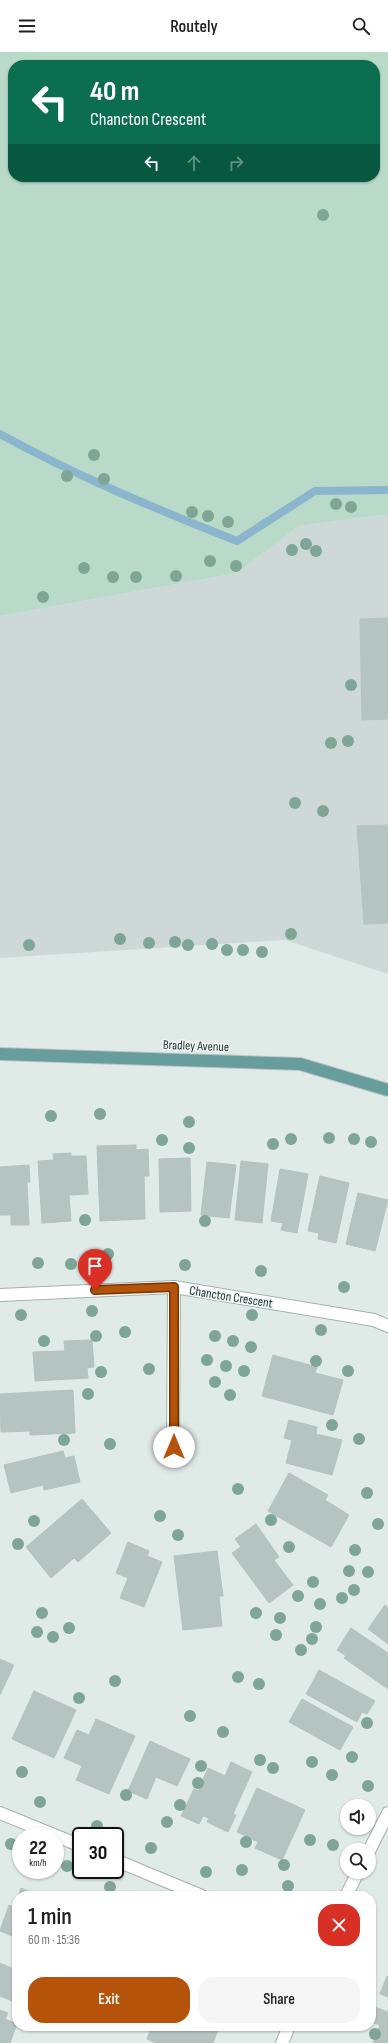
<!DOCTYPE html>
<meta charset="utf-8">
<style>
body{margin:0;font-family:"Sofia Sans Condensed",sans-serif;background:#f6f6f6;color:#202124;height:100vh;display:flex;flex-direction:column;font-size:15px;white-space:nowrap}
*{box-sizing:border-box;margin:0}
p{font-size:13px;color:#757577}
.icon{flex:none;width:22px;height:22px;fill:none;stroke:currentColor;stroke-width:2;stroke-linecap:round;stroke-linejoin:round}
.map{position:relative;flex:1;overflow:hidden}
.panel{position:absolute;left:12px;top:1839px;width:364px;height:140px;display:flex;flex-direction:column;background:#fff;border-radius:16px;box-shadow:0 1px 3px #0004}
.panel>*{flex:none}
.top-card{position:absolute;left:8px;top:8px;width:372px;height:122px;border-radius:16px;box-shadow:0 1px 3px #0004;background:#0b6e4f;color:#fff;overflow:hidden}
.controls{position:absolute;left:340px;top:1747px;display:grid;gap:8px}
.controls a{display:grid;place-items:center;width:36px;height:36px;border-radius:50%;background:#fff;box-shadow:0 1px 3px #0004;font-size:20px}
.speed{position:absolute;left:12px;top:1775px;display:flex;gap:8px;font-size:20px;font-weight:700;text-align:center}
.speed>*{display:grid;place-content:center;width:52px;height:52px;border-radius:50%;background:#fff;box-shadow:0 1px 3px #0004;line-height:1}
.speed small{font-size:10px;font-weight:400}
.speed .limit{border:2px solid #111;border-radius:6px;background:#fff;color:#111}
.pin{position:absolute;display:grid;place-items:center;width:34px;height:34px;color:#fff;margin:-41px -17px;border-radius:50% 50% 50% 0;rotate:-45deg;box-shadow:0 0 4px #0007}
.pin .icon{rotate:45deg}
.me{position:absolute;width:44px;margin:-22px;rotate:0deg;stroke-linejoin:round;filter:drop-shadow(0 0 3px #0008)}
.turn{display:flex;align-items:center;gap:14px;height:84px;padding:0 16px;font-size:18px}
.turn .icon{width:52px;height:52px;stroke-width:2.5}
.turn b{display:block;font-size:28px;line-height:34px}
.lanes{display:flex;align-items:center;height:38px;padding:0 16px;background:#0003;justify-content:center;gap:20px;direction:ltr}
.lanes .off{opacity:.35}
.round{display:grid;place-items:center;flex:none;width:42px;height:42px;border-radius:16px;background:#f6f6f6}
.summary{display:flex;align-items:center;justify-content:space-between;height:68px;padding:0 16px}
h1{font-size:24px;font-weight:600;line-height:30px}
.action{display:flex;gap:8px;margin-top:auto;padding:8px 16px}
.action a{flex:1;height:46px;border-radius:16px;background:#b45309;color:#fff;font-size:16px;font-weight:600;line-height:46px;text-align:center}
.action a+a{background:#f6f6f6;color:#202124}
header{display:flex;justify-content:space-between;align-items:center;height:52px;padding:0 16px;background:#fff;font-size:18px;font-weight:600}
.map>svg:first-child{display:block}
.built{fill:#ced9d7}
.green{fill:#b9dac9;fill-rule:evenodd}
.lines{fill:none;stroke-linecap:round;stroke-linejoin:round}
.stream{stroke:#8ab5cc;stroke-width:8}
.building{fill:#b5c4c1;stroke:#b3c3bf}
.minor-casing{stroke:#a3b1af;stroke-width:14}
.major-casing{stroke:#bdc4c3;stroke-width:14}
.minor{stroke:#fff;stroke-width:12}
.major{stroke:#679d9a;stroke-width:12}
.tree{fill:#7ea596}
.route-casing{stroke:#753606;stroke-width:10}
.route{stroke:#b45309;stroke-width:7}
.labels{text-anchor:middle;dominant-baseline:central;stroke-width:3;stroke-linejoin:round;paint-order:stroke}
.street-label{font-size:13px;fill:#223937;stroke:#f0f7f5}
</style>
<header><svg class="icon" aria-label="menu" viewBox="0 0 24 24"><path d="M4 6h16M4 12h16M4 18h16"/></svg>Routely<svg class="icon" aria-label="search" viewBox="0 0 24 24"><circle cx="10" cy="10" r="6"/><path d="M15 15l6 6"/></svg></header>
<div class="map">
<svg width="388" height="1991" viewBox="0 0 388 1991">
<rect width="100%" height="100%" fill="#e0eae7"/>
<path class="built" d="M388,462V922L285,888L0,906V564L237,521L299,474Z"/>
<path class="green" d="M0,0H388V462L299,474L237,521L0,564ZM13,13H375V125H13Z"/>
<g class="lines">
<path class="stream" d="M0,382C76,424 156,457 237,489L315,439L388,438"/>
</g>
<g class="building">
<path d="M388,566V667L362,668L360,567Z"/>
<path d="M388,773V871L364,872L357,774Z"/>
<path d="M136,1093V1098L148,1097L149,1124H144L145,1167L100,1169L97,1094Z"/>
<path d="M71,1101V1104H86L88,1142L69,1143L71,1169L42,1171L38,1109L54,1108L53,1102Z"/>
<path d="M190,1106L191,1159L160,1160L159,1107Z"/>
<path d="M241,1109L268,1112L262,1171L235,1168Z"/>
<path d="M207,1110L236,1113L229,1166L201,1163Z"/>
<path d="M29,1113L30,1130H27L29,1173H11V1163H0V1115Z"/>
<path d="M280,1117L308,1122L297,1181L281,1178L283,1171L271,1169Z"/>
<path d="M320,1124L349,1131L336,1191L318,1187L319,1181L308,1179Z"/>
<path d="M358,1141L388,1148L375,1199L346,1192Z"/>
<path d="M92,1288L94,1315L87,1316L88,1326L35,1329L33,1300L65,1299L64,1289Z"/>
<path d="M273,1303L317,1315L315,1321L343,1328L333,1363L262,1344Z"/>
<path d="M73,1338L75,1381L30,1383V1379L1,1380L0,1342Z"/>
<path d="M289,1368L317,1375L316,1382L342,1388L332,1423L286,1411L292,1388L284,1386Z"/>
<path d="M63,1399L65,1406L74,1404L80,1430L44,1438L43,1433L11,1441L4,1413Z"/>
<path d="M289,1421L328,1443L325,1448L349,1463L331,1495L268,1459Z"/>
<path d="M82,1447L111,1481L78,1510L74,1506L51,1526L26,1495Z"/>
<path d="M256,1472L279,1505L274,1508L293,1533L269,1551L232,1501L241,1495L235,1487Z"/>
<path d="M128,1490L149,1499L147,1504L162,1510L144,1555L120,1546L128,1526L116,1521Z"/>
<path d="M217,1499L223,1544H219L222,1574L183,1578L174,1504Z"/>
<path d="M385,1553L388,1556V1592L368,1577Z"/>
<path d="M351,1576L388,1601V1637L344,1606L346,1604L337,1598Z"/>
<path d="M0,1607L14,1613L0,1643Z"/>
<path d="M319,1618L375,1649L367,1662L362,1660L357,1670L306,1642Z"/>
<path d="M34,1639L76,1658L54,1706L12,1687Z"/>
<path d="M302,1647L353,1675L340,1698L289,1670Z"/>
<path d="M96,1667L135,1684L109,1742L76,1728L82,1714L64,1706L77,1678L89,1683Z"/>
<path d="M150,1689L190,1707L177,1734L156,1725L147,1747L128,1739Z"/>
<path d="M231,1710L252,1720L233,1762L236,1763L228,1780L207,1770L209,1766L203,1764L199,1772L181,1764L194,1737L198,1739L208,1716L225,1724Z"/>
<path d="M257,1736L305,1758L282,1808L255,1796L258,1790L237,1780Z"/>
<path d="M21,1836L40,1844H18Z"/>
<path d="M17,1847V1886L0,1879L9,1853L14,1855Z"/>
<path d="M17,1910V1951L0,1944V1911L14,1917Z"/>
<path d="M387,1924L388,1925V1945L380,1942Z"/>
<path d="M372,1954L388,1960V1991H373L380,1973L371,1970Z"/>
<path d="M0,1958L8,1961L5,1967L17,1972L10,1991H0Z"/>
<path d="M152,1974H208L218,1978L213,1991H156L147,1987Z"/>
</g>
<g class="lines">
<defs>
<g id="minor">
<path d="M0,1243L174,1235L374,1268L388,1274"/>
<path d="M173,1395L174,1235"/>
<path d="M0,1761L81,1794"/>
<path d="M369,1799L388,1761"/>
<path d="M115,1808L202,1844"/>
<path d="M346,1844L358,1820"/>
<path d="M282,1991L289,1974"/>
</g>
<path id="major" d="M0,1002L300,1012L388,1038"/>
</defs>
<use href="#minor" class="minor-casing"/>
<use href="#major" class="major-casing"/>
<use href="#minor" class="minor"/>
<use href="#major" class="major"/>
</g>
<g class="tree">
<circle cx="323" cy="163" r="6"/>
<circle cx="94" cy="403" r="6"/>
<circle cx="67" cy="424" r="6"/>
<circle cx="104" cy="427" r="6"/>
<circle cx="336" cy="452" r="6"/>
<circle cx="351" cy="455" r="6"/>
<circle cx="192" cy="460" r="6"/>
<circle cx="208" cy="464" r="6"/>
<circle cx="228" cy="470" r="6"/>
<circle cx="306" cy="492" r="6"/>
<circle cx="292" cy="498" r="6"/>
<circle cx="316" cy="499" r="6"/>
<circle cx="210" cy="509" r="6"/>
<circle cx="236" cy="514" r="6"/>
<circle cx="84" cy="516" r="6"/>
<circle cx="176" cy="524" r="6"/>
<circle cx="113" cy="525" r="6"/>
<circle cx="136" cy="525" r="6"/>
<circle cx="43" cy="545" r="6"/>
<circle cx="351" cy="633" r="6"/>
<circle cx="348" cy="689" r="6"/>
<circle cx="331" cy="691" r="6"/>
<circle cx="295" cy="751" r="6"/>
<circle cx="323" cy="759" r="6"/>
<circle cx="291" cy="882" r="6"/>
<circle cx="120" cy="887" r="6"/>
<circle cx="175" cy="890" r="6"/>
<circle cx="149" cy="891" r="6"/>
<circle cx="212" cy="892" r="6"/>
<circle cx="29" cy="893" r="6"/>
<circle cx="188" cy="893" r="6"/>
<circle cx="227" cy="898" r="6"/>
<circle cx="243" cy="898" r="6"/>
<circle cx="262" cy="900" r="6"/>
<circle cx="100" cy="1062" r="6"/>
<circle cx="51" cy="1064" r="6"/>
<circle cx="189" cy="1070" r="6"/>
<circle cx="329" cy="1086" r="6"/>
<circle cx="291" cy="1087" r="6"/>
<circle cx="354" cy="1087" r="6"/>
<circle cx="162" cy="1088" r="6"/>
<circle cx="371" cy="1090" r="6"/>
<circle cx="273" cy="1092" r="6"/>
<circle cx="189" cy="1096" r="6"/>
<circle cx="85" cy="1168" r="6"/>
<circle cx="205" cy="1169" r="6"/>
<circle cx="108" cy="1202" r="6"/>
<circle cx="38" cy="1211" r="6"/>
<circle cx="71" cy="1212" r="6"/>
<circle cx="185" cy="1213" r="6"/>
<circle cx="261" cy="1219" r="6"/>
<circle cx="344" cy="1235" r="6"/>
<circle cx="92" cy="1259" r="6"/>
<circle cx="21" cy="1263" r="6"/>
<circle cx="252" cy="1263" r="6"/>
<circle cx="321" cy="1278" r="6"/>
<circle cx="125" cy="1280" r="6"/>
<circle cx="96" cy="1284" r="6"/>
<circle cx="215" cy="1284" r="6"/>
<circle cx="44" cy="1289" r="6"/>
<circle cx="233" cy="1289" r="6"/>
<circle cx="251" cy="1295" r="6"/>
<circle cx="207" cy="1308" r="6"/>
<circle cx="316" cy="1309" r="6"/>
<circle cx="226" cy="1314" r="6"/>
<circle cx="149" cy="1317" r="6"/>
<circle cx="244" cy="1319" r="6"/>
<circle cx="348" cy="1319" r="6"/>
<circle cx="101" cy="1320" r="6"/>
<circle cx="215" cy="1330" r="6"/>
<circle cx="88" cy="1342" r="6"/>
<circle cx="230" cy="1343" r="6"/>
<circle cx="332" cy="1373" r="6"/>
<circle cx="359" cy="1387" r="6"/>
<circle cx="64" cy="1388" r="6"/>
<circle cx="110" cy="1392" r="6"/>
<circle cx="238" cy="1437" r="6"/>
<circle cx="367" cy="1441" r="6"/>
<circle cx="160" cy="1464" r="6"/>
<circle cx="271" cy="1468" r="6"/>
<circle cx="34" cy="1469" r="6"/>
<circle cx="378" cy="1472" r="6"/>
<circle cx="178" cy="1483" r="6"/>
<circle cx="18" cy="1492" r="6"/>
<circle cx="289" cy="1495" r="6"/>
<circle cx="355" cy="1498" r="6"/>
<circle cx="349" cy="1519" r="6"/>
<circle cx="368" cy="1520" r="6"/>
<circle cx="313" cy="1530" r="6"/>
<circle cx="354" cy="1538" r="6"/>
<circle cx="298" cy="1544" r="6"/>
<circle cx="342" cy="1546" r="6"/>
<circle cx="320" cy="1552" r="6"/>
<circle cx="42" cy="1561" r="6"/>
<circle cx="256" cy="1561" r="6"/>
<circle cx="280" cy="1566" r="6"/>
<circle cx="316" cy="1575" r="6"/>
<circle cx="69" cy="1576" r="6"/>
<circle cx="37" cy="1580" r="6"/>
<circle cx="276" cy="1583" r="6"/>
<circle cx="53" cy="1585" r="6"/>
<circle cx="312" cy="1587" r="6"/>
<circle cx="301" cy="1598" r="6"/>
<circle cx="238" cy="1625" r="6"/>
<circle cx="115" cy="1629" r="6"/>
<circle cx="259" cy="1632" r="6"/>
<circle cx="79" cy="1646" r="6"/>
<circle cx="190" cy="1664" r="6"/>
<circle cx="367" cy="1671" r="6"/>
<circle cx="223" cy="1680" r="6"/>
<circle cx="352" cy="1705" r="6"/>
<circle cx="260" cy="1708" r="6"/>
<circle cx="312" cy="1710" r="6"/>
<circle cx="201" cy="1714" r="6"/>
<circle cx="273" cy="1716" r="6"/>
<circle cx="22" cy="1720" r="6"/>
<circle cx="332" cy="1723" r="6"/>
<circle cx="198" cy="1731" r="6"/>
<circle cx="368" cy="1734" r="6"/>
<circle cx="126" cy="1743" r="6"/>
<circle cx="40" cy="1750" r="6"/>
<circle cx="180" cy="1753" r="6"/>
<circle cx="167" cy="1770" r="6"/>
<circle cx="97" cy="1774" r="6"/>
<circle cx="310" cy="1788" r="6"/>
<circle cx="246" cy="1790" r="6"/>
<circle cx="11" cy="1792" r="6"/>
<circle cx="333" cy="1793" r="6"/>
<circle cx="151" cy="1796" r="6"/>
<circle cx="284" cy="1813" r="6"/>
<circle cx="67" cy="1814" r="6"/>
<circle cx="242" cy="1818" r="6"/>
<circle cx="206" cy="1820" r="6"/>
<circle cx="288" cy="1834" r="6"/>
<circle cx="110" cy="1835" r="6"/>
<circle cx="375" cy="1982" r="6"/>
</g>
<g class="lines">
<defs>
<path id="route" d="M95,1238L174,1235V1395"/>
</defs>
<use href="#route" class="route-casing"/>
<use href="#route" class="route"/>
</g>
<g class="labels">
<g class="street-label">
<text transform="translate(196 994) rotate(2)">Bradley Avenue</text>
<text transform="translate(231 1245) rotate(9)">Chancton Crescent</text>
</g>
</g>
</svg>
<div class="controls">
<a><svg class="icon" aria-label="sound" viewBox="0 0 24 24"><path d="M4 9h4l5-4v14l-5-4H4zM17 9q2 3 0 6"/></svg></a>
<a><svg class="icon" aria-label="search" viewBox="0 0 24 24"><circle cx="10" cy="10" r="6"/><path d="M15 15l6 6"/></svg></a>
</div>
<div class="speed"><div>22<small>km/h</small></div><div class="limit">30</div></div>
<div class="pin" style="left:95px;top:1238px;background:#d93025"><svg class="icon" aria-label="arrive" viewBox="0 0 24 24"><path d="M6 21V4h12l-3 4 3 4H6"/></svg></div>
<svg class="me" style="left:174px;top:1395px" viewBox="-20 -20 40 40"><circle r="19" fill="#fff"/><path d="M0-13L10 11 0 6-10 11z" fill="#b45309"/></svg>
<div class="top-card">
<div class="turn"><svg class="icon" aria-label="left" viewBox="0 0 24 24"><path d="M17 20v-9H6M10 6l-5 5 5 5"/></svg><div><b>40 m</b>Chancton Crescent</div></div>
<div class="lanes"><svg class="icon" aria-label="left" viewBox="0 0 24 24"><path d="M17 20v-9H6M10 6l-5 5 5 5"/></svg><svg class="icon off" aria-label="ahead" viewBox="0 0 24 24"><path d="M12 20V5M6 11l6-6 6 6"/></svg><svg class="icon off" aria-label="right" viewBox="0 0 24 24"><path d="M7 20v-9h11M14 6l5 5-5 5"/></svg></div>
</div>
<section class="panel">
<div class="summary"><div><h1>1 min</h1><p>60 m · 15:36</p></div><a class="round" style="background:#d93025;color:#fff"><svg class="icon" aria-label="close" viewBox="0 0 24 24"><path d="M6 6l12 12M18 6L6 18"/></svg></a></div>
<div class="action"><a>Exit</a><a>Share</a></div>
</section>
</div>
